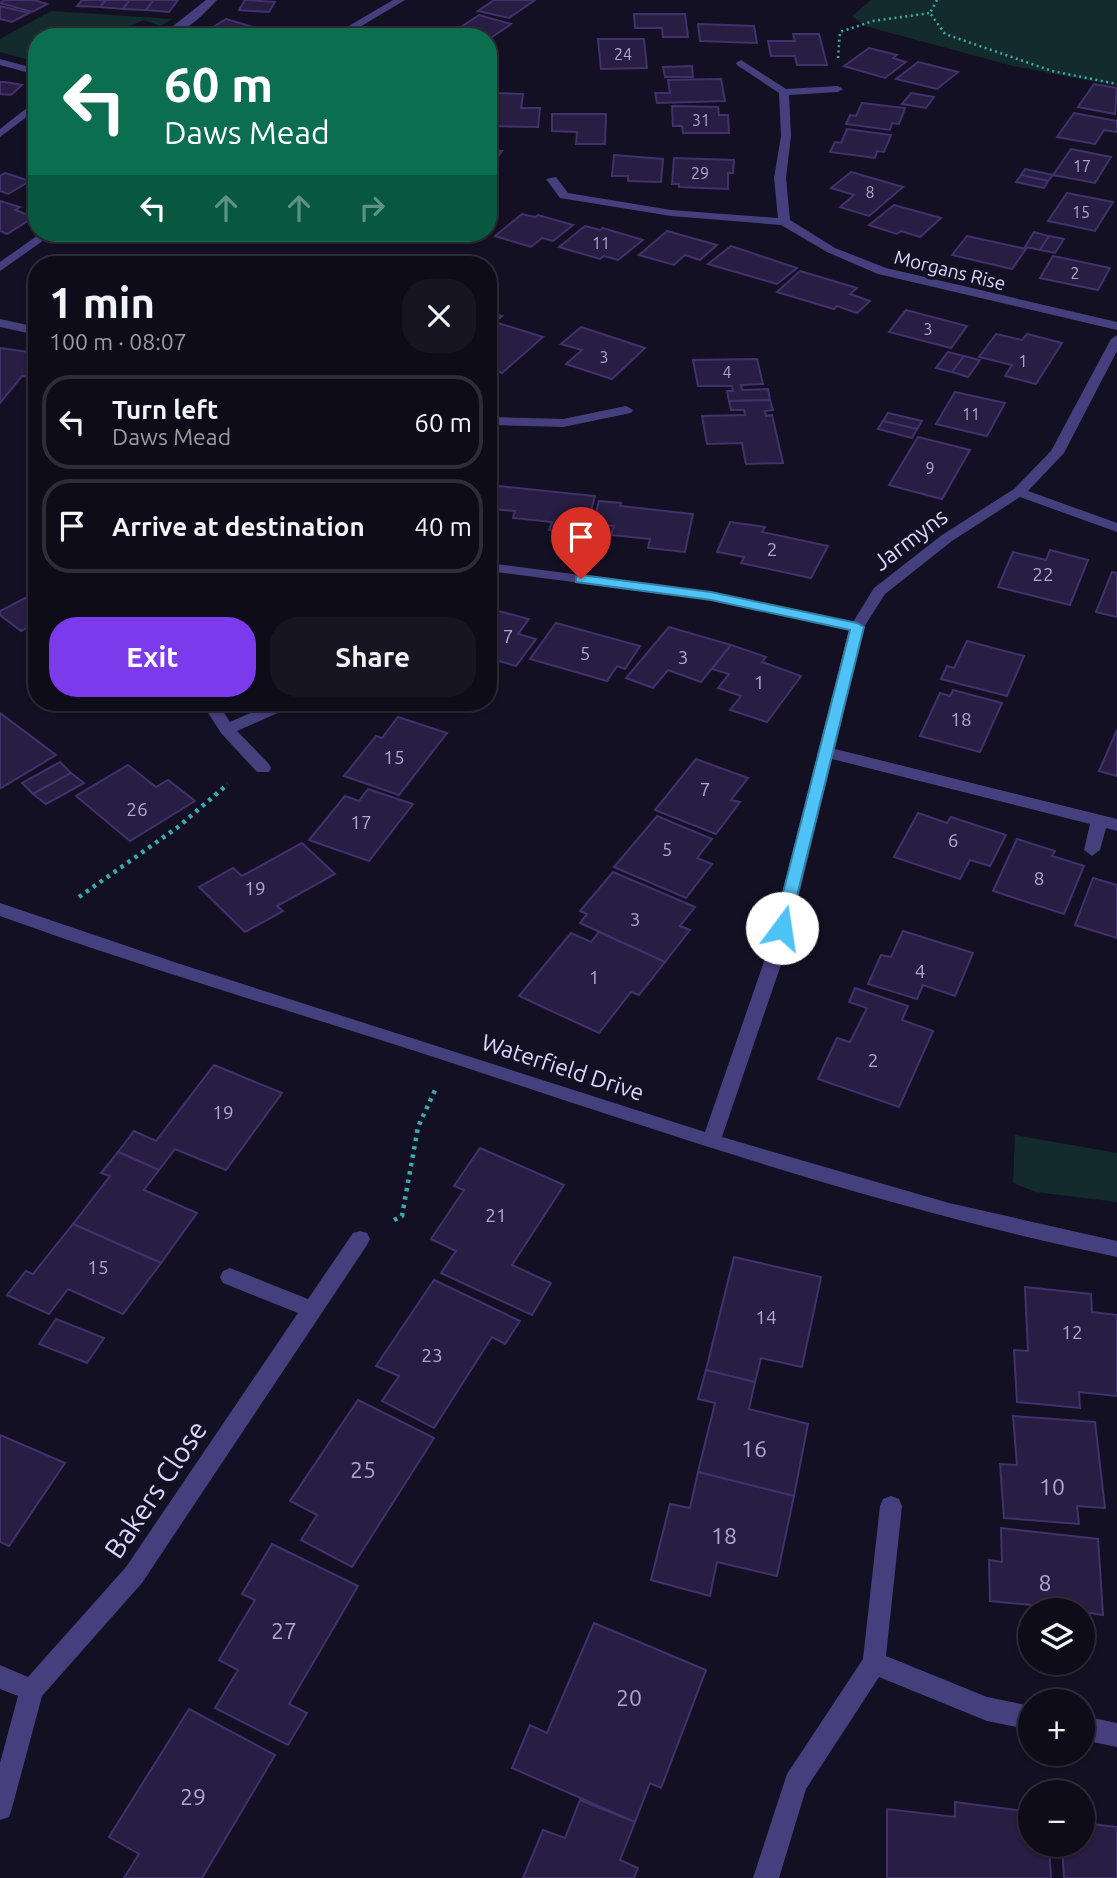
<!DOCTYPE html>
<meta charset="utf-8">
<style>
body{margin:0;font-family:Ubuntu,sans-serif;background:#181523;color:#f1f3f6;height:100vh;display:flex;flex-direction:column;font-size:26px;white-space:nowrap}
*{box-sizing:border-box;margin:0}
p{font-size:23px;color:#9b9ba2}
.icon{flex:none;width:38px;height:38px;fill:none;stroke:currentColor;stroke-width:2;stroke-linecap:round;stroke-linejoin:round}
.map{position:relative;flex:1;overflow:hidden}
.side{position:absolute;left:28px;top:256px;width:469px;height:455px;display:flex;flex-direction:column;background:#0f0c1a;border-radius:28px;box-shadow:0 2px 5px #0004,0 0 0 2px #2f2c39}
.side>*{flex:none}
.hud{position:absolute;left:28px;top:28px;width:469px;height:214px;border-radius:28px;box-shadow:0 2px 5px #0004,0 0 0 2px #2f2c39;background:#0b6e4f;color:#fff;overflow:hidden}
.fabs{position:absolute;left:1018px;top:1598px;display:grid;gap:14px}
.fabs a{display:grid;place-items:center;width:77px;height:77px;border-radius:50%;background:#0f0c1a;box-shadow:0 2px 5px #0004,0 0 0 2px #2f2c39;font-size:35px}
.pin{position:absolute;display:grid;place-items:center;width:60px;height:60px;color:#fff;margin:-72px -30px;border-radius:50% 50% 50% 0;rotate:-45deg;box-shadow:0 0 7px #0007}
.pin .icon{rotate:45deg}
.me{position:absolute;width:77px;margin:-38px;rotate:14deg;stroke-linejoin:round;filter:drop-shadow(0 0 5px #0008)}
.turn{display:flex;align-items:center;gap:24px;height:147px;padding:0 21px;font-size:32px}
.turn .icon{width:91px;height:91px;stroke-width:2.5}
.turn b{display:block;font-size:49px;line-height:60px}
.lanes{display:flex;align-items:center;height:66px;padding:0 21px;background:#0003;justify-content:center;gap:35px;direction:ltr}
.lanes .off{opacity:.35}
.round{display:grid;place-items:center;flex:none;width:74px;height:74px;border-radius:28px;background:#181523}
.overview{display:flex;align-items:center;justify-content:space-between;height:119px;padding:0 21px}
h1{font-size:42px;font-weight:600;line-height:52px}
.cta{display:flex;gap:14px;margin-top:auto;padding:14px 21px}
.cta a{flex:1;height:80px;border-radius:28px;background:#7c3aed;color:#fff;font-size:28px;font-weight:600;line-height:80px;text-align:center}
.cta a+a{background:#181523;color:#f1f3f6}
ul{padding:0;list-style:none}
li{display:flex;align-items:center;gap:21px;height:94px;margin:0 14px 10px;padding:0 7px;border:4px solid #2f2c39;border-radius:28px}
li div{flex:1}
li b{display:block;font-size:26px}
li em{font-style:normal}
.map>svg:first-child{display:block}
.green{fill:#132b2c}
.building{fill:#281d42;stroke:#41316c;stroke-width:2}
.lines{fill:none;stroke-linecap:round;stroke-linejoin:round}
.path-far1{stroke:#38abac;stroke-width:2.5;stroke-dasharray:2 3.5;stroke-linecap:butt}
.path{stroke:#38abac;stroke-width:4.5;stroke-dasharray:3.5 5;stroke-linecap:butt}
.minor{fill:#463f7e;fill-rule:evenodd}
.route{fill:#4fc3f7;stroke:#337fa1;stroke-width:2}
.labels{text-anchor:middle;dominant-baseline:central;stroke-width:7;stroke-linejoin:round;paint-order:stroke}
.far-number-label{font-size:16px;fill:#afa7ce}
.far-street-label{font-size:19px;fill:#dcd5fc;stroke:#141023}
.number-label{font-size:19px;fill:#afa7ce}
.street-label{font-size:23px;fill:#dcd5fc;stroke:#141023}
.near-number-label{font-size:23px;fill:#afa7ce}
.near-street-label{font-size:28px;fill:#dcd5fc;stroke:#141023}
</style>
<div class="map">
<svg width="1117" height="1878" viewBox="0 0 1117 1878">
<rect width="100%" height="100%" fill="#141023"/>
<g class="green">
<path d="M871,0H1117V86L1013,66L865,26L852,16Z"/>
<path d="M51,11L173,19L160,26L144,20L104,37H37V62L0,52V39Z"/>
<path d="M1015,1135L1117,1153V1202L1036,1192L1013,1183Z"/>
</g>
<g class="building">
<path d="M5,0H34L47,4L32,12L0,3Z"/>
<path d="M82,0H106L100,7L77,6Z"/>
<path d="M106,0H130L123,9L100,7Z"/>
<path d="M130,0H154L146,10L123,9Z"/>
<path d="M154,0H178L169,12L146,10Z"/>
<path d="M245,0H246L275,2L269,12L239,10Z"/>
<path d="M494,0H535L509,18L478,11Z"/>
<path d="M0,6L29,13L12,22L0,19Z"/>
<path d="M634,14H685L688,37H663L662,28H635Z"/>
<path d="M479,15L511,24L489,39L488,37L474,36L436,37L450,27L458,29Z"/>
<path d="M226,19L250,26L232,37L202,34Z"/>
<path d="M698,24L754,26L757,43L700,41Z"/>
<path d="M793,34H819L827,65H797L795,56H771L768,41H795Z"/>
<path d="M598,39H644L647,68L601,69Z"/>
<path d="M869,48L897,55L893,58L906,62L885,78L844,66Z"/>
<path d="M918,62L958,72L937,89L896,79Z"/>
<path d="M692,66L693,77H665L663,67Z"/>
<path d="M721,79L725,101L657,103L655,93H670L668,80Z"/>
<path d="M0,82H5L22,85L11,95L0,94Z"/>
<path d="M1094,84L1117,88L1115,114L1078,107Z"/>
<path d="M492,93L523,94L521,108H540L538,127L488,126V108Z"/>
<path d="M911,93L934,97L926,108L902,104Z"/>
<path d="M862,103L905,108L899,124L892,123L890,130L846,124L850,115L856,116Z"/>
<path d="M672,106L718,107L719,115H728L729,133H683L682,126H673Z"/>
<path d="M1074,113L1117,121V132L1104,130L1095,144L1057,137Z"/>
<path d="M552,114H606L605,144H576L577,132L552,131Z"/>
<path d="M847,129L891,135L884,152L877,151L875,158L830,152L835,142L841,143Z"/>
<path d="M488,149L502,151L488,170Z"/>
<path d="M1071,149L1111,157L1095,183L1053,175Z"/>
<path d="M614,155L663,159L661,182L628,181V176H612Z"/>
<path d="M674,158L734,160L733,173H728V189L679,187V184H672Z"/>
<path d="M1025,169L1053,175L1048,181L1021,175Z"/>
<path d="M851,172L903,187L869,216L840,207L854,195L831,188Z"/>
<path d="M5,173L8,174L30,181L8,194L0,191V176Z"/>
<path d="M1021,175L1048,181L1044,188L1016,182Z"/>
<path d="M1067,193L1113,202L1095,231L1048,221Z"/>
<path d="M0,201L20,207L15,210L34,217L7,234L0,231Z"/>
<path d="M894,205L941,218L920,237L901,231L897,234L869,225Z"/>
<path d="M522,214L535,217L538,215L573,225L553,241L542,238L531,247L495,236Z"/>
<path d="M585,226L600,230L603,228L643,240L618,260L604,256L600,259L559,247Z"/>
<path d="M667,231L717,245L700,260L685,255L674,265L639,255Z"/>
<path d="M1034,232L1049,236L1040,250L1025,247Z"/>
<path d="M452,233H485L477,240Z"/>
<path d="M967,236L1026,249L1012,269L952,255Z"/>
<path d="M1049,236L1064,239L1055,253L1040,250Z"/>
<path d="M731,246L797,268L777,284L708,264Z"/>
<path d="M1053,256L1110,268L1098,290L1040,278Z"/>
<path d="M800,271L857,288L850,294L870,301L857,313L837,306L834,309L777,292Z"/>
<path d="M906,310L967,326L951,348L889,332Z"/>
<path d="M488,312L502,316L495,322L543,337L502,373L488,368Z"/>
<path d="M581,327L645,348L612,379L566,364L582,350L561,344Z"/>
<path d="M996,334L1022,340L1027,334L1062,343L1036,384L1005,376L1012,365L979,357Z"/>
<path d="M0,348L37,353V378L22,376L0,403Z"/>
<path d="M948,352L964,356L952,372L936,368Z"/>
<path d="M964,356L980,360L968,377L952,372Z"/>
<path d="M757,359L763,384L741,385L742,390L768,389L770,400L729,401L727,391H733L732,386H698L693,360Z"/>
<path d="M955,392L1005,403L987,436L936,424Z"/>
<path d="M770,400L773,410L765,411L766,416L772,415L783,463L746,464L742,443L707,444L702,416L745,415L744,410H731L729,401Z"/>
<path d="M888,413L922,421L917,429L883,421Z"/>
<path d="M883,421L917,429L912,438L878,429Z"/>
<path d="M918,437L970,450L942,499L889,485Z"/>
<path d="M499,486L595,496L585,534L549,530L552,522L513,518L515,511L491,509Z"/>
<path d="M599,501L621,503L620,506L693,514L685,552L648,548L650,539L611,535L614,526L593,524Z"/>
<path d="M730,522L765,527L762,532L828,546L811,578L741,563L744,557L717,552Z"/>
<path d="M1050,550L1088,560L1070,605L998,587L1013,552L1046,560Z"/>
<path d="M1112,572L1117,573V617L1096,612Z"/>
<path d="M37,592V623L21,631L0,615V611Z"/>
<path d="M498,611L529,619L518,634L536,639L516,666L488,658V616L493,617Z"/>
<path d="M556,623L640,646L625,669L617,666L607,681L530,659Z"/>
<path d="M669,627L731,645L701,682L668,670L653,688L626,678Z"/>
<path d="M967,641L1024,656L1007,696L941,679L947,666L954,668Z"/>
<path d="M731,645L766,657L762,662L801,676L767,722L730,710L741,696L718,688L729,674L712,669Z"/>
<path d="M953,690L1002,703L980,752L920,736L940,693L950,696Z"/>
<path d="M0,713L56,755L1,788L0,787Z"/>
<path d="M398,717L447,733L399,795L344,776L376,736L382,738Z"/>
<path d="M1117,730V776L1099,771Z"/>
<path d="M696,759L748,778L731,800L740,802L716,834L655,810Z"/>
<path d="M60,762L71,773L33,794L22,783Z"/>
<path d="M128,765L156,787L168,780L195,801L130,841L76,796Z"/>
<path d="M71,773L84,783L46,804L33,794Z"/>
<path d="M368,789L413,804L369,861L309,840L345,796L359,801Z"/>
<path d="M918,813L947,823L951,817L1006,835L990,866L970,860L960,879L894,857Z"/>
<path d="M657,816L712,839L697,858L712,864L686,898L614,867Z"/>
<path d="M1017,839L1055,851L1052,856L1084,866L1064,914L993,891Z"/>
<path d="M302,843L335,874L277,906L283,911L245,932L199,887L233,868L242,876Z"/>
<path d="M613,872L695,907L680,926L690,930L665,962L580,923L587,914L580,911Z"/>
<path d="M1093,878L1117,885V938L1075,925Z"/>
<path d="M903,931L973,953L955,996L923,985L917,999L868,984L881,955L891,957Z"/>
<path d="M599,932L665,962L639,995L631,992L599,1033L519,996L571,933L591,942Z"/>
<path d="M855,988L908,1006L902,1020L933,1031L899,1107L818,1079L837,1038L850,1042L867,1008L849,1002Z"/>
<path d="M214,1065L282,1093L226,1170L175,1149L159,1170L118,1152L134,1131L156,1141Z"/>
<path d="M480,1148L564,1185L512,1265L551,1283L532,1315L441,1273L456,1251L431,1239L464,1190L454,1186Z"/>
<path d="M118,1152L159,1170L144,1190L197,1213L161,1263L73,1224L110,1176L101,1173Z"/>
<path d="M73,1224L161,1263L123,1314L68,1289L49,1314L7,1295L26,1271L33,1274Z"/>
<path d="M734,1257L821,1277L802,1367L761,1358L755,1382L706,1370Z"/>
<path d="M434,1280L520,1321L505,1344L492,1337L434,1428L382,1401L399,1376L376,1366Z"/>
<path d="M1025,1287L1091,1294L1092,1312L1117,1315V1396L1079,1392L1080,1408L1017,1402L1014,1350L1028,1351Z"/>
<path d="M56,1319L104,1338L87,1363L39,1344Z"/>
<path d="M706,1370L755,1382L749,1409L808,1424L794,1496L698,1472L715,1403L698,1399Z"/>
<path d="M358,1400L434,1438L352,1567L301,1540L317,1515L290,1501Z"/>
<path d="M1013,1416L1095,1422L1105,1508L1077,1506L1079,1524L1004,1518L1000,1464L1017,1465Z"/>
<path d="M0,1435L65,1463L9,1546L0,1542Z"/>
<path d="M698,1472L794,1496L777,1576L717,1562L710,1596L651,1580L670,1504L690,1508Z"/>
<path d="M1001,1528L1098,1539L1103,1615L1083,1612V1610L990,1601L989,1560L1002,1562Z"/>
<path d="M272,1544L358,1586L289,1704L307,1713L288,1745L215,1708L238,1670L219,1660L255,1600L242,1594Z"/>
<path d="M594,1623L706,1670L661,1788L650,1783L635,1822L512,1768L530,1725L547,1733Z"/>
<path d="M189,1709L275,1755L202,1878H124L139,1854L109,1837Z"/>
<path d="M580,1800L635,1822L620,1860L638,1868L634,1878H523L543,1830L565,1838Z"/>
<path d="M955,1802L1031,1812V1844H1049L1051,1878H887V1809L955,1817Z"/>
<path d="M1083,1823L1117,1827V1878H1064L1062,1844H1083Z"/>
</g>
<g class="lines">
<g class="path-far1">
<path d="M937,0L930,13L945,34L1052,71L1117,84"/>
<path d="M838,58L840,32L873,21L930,13"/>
</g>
<g class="path">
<path d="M79,897L178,827L228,784"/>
<path d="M394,1220L402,1216L418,1127L436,1088"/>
</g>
<g class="minor">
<path d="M206,0H217C202,16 182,37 159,37Z"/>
<path d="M393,0H405L343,37H330Z"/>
<path d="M0,59L37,69V75L0,65Z"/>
<path d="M741,60L786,89L838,86L843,89L838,92L789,95L791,136L786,178L790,220L835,248L886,268L1117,322V330L878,274L827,252L781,225L671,216L560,198L546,179L556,177L568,193L671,210L778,218L774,178L781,136L779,93L737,65L736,63Z"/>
<path d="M37,100V109L0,137V129Z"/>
<path d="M41,233H54L0,271V262Z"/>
<path d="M0,319L37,327V335L0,327Z"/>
<path d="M1117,335V351L1064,453L1028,491L1117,523V532L1020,497L952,541L885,594L864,627L835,749L1117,819V831L1106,828L1100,850L1092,856L1084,850L1090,824L832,759L785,953L722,1137L949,1203L1117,1241V1257C890,1210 672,1136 452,1063C302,1014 149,970 0,916V903L177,963L705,1132L767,953L849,630L711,600L488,571V563L711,592L853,622L874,588L942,535L1014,489L1051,451L1111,339Z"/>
<path d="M626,406L633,410L631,413L563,427L488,425V417L563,419Z"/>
<path d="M201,702H217L230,722L275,702H293L291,707L237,731L269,764L271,768L269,772H257L221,733Z"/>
<path d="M360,1231L367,1233L370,1239L367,1245L142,1583L42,1696L12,1808L9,1817L0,1820V1763L18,1696L0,1689V1665L28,1677L126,1567L298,1313L223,1283L220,1277L223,1271L230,1268L308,1299L353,1233Z"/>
<path d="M891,1496L899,1499L902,1506L886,1656L987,1697L1031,1706V1730L987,1721L879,1677L806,1789L779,1878H753L787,1774L863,1659L880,1506L883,1499Z"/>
<path d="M1083,1716L1117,1723V1747L1083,1740Z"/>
</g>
</g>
<path class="route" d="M581,575L711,592L857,623L864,627L788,932L782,934L774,928L850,630L711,600L576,582V577Z"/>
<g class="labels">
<g class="far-number-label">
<text x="623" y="54">24</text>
<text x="701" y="120">31</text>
<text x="1082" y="166">17</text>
<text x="700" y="173">29</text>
<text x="870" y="192">8</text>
<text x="1081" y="212">15</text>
<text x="601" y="243">11</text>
<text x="1075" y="273">2</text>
<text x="928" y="329">3</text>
<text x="604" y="357">3</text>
<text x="1023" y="361">1</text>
<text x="727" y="372">4</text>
<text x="971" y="414">11</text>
<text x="930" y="468">9</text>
</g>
<g class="far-street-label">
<text transform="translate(950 270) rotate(14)">Morgans Rise</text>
</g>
<g class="number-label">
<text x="772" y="549">2</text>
<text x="1043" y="574">22</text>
<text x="508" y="636">7</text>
<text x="585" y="653">5</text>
<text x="683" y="657">3</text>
<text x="759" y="682">1</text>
<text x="961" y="719">18</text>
<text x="394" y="757">15</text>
<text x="705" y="789">7</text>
<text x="137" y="809">26</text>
<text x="361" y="822">17</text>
<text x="953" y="840">6</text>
<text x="667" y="849">5</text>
<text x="1039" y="878">8</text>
<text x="255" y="888">19</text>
<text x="635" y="919">3</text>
<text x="920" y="971">4</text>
<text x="594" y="977">1</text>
<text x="873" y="1060">2</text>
<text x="223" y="1112">19</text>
<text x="496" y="1215">21</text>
<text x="98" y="1267">15</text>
<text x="766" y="1317">14</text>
<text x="1072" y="1332">12</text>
<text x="432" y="1355">23</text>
</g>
<g class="street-label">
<text transform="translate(910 539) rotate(-37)">Jarmyns</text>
<text transform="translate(563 1067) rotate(18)">Waterfield Drive</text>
</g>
<g class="near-number-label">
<text x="754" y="1448">16</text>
<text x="363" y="1469">25</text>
<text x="1052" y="1486">10</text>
<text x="724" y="1535">18</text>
<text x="1045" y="1582">8</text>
<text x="284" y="1630">27</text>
<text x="629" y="1697">20</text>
<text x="193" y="1796">29</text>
</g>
<g class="near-street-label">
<text transform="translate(155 1489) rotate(-56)">Bakers Close</text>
</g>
</g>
</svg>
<div class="fabs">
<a><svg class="icon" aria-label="layers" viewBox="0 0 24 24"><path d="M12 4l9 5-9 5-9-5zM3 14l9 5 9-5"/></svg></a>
<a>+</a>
<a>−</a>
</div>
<div class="pin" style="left:581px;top:579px;background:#d93025"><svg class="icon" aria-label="arrive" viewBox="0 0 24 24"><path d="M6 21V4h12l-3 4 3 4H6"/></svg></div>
<svg class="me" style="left:782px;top:928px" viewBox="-20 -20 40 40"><circle r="19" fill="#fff"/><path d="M0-13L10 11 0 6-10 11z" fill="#4fc3f7"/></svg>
<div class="hud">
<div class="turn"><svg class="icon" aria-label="left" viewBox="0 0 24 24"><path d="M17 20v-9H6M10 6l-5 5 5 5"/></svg><div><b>60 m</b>Daws Mead</div></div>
<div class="lanes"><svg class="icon" aria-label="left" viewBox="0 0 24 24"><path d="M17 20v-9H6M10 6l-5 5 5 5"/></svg><svg class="icon off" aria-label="ahead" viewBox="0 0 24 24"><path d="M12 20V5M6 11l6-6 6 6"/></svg><svg class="icon off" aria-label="ahead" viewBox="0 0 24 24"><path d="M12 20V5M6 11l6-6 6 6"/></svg><svg class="icon off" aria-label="right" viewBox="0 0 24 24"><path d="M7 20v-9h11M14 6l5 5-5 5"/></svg></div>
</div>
<section class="side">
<div class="overview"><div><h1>1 min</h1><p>100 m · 08:07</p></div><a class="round"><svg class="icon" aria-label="close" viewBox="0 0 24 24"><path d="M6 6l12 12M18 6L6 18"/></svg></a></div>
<ul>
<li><svg class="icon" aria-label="left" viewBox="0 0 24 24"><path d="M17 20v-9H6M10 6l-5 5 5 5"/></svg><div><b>Turn left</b><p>Daws Mead</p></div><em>60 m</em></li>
<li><svg class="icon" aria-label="arrive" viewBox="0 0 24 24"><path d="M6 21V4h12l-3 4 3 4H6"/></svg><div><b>Arrive at destination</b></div><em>40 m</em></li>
</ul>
<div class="cta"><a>Exit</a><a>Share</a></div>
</section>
</div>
